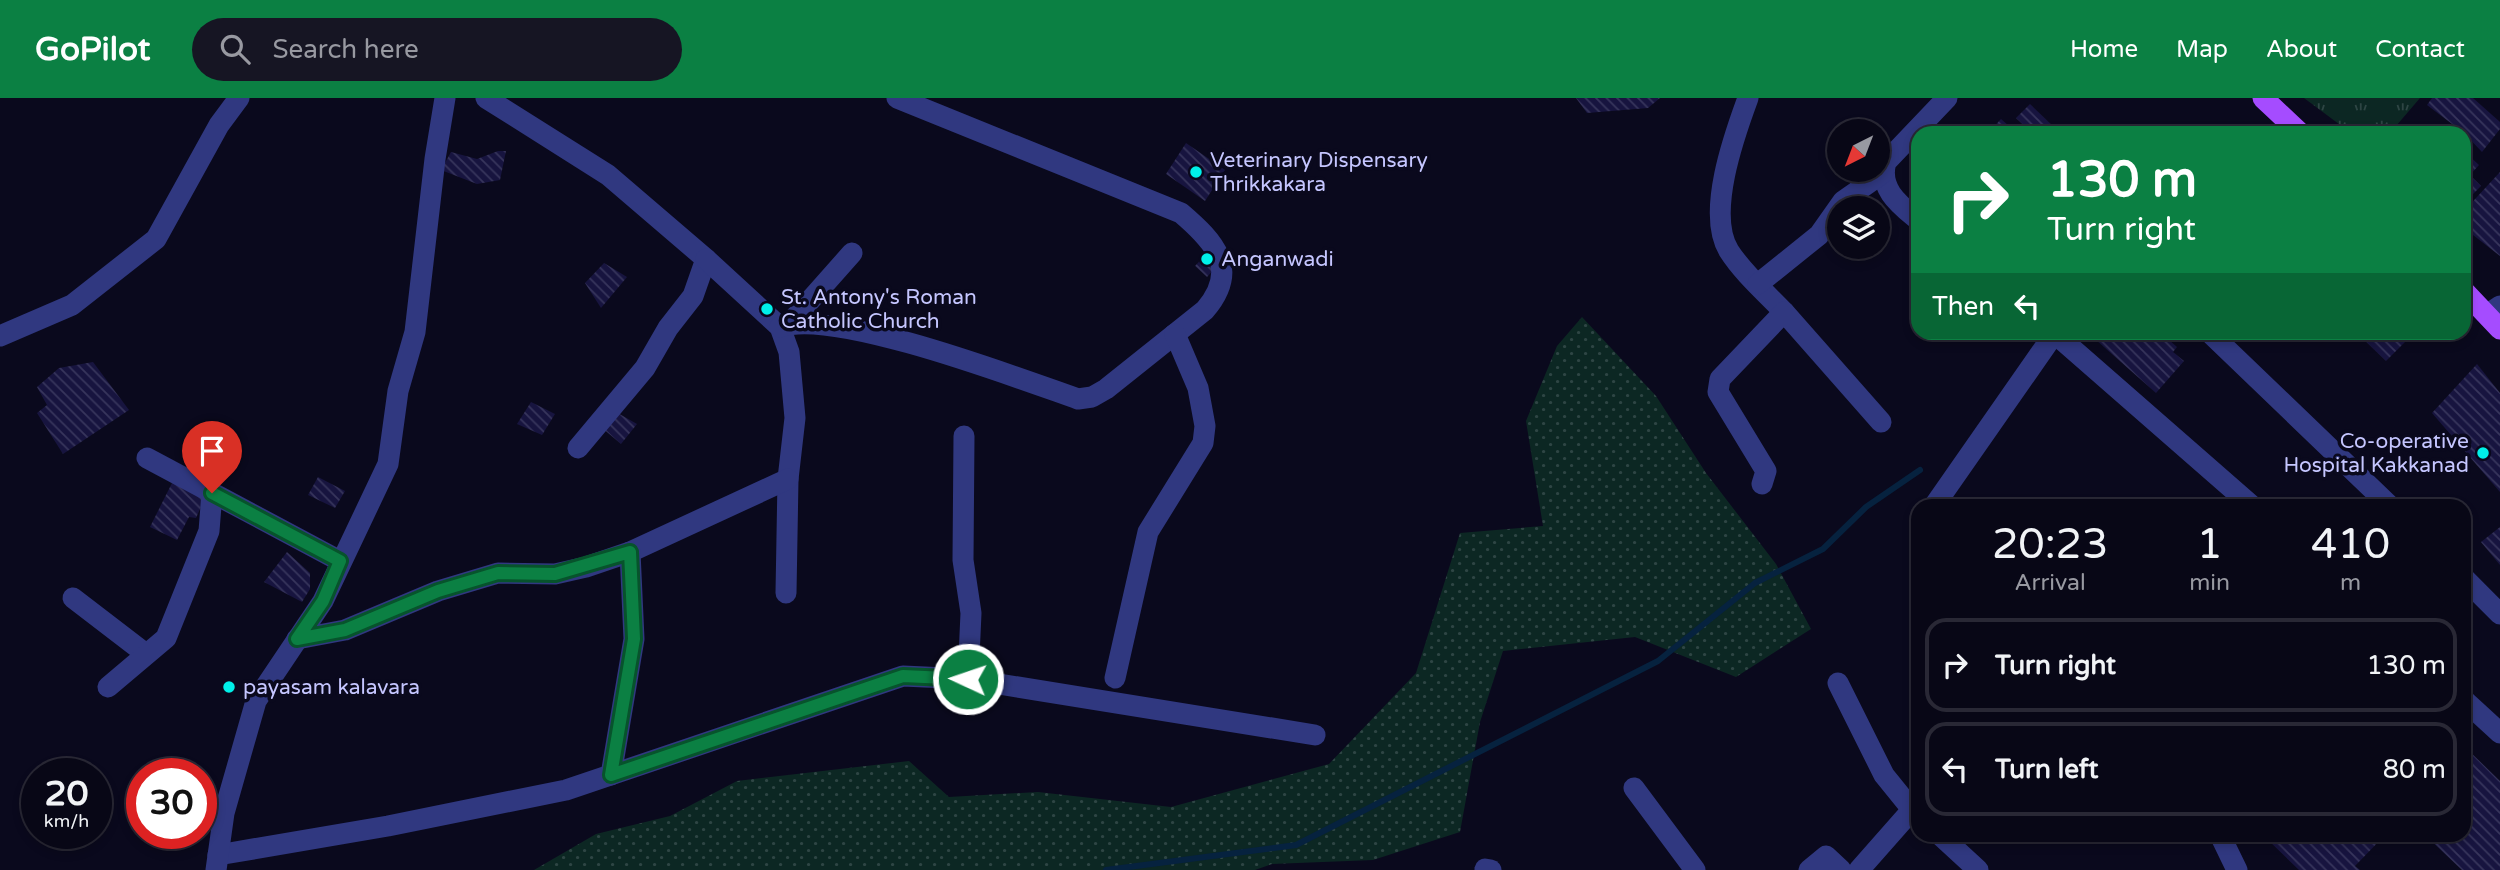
<!DOCTYPE html>
<style>
body{margin:0;font-family:"Varela Round",sans-serif;background:#161523;color:#f1f3f6;height:100vh;display:flex;flex-direction:column;font-size:26px;white-space:nowrap}
*{box-sizing:border-box;margin:0}
p{font-size:23px;color:#9899a1}
.icon{flex:none;width:38px;height:38px;fill:none;stroke:currentColor;stroke-width:2;stroke-linecap:round;stroke-linejoin:round}
.map{position:relative;flex:1;overflow:hidden}
.details{position:absolute;left:1911px;top:401px;width:560px;height:343px;display:flex;flex-direction:column;background:#080716;border-radius:21px;box-shadow:0 4px 10px #0003,0 0 0 2px #292835}
.details>*{flex:none}
.guide{position:absolute;left:1911px;top:28px;width:560px;height:214px;border-radius:21px;box-shadow:0 4px 10px #0003,0 0 0 2px #292835;background:#0b8043;color:#fff;overflow:hidden}
.needle{width:46px;rotate:222deg}
.fabs{position:absolute;left:1827px;top:21px;display:grid;gap:14px}
.fabs a{display:grid;place-items:center;width:63px;height:63px;border-radius:50%;background:#080716;box-shadow:0 4px 10px #0003,0 0 0 2px #292835;font-size:35px}
.speed{position:absolute;left:21px;top:660px;display:flex;gap:14px;font-size:35px;font-weight:700;text-align:center}
.speed>*{display:grid;place-content:center;width:91px;height:91px;border-radius:50%;background:#080716;box-shadow:0 4px 10px #0003,0 0 0 2px #292835;line-height:1}
.speed small{font-size:18px;font-weight:400}
.speed .limit{border:10px solid #d22;background:#fff;color:#111}
.pin{position:absolute;display:grid;place-items:center;width:60px;height:60px;color:#fff;margin:-72px -30px;border-radius:50% 50% 50% 0;rotate:-45deg;box-shadow:0 0 7px #0007}
.pin .icon{rotate:45deg}
.me{position:absolute;width:77px;margin:-38px;rotate:273deg;stroke-linejoin:round;filter:drop-shadow(0 0 5px #0008)}
.turn{display:flex;align-items:center;gap:24px;height:147px;padding:0 21px;font-size:32px}
.turn .icon{width:91px;height:91px;stroke-width:2.5}
.turn b{display:block;font-size:49px;line-height:60px}
.then{display:flex;align-items:center;height:66px;padding:0 21px;background:#0003;gap:14px;font-size:26px}
.eta{display:flex;justify-content:space-evenly;align-items:center;height:119px;text-align:center}
.eta b{font-size:42px;font-weight:600;line-height:49px}
ul{padding:0;list-style:none}
li{display:flex;align-items:center;gap:21px;height:94px;margin:0 14px 10px;padding:0 7px;border:4px solid #292835;border-radius:21px}
li div{flex:1}
li b{display:block;font-size:26px}
li em{font-style:normal}
header{display:flex;align-items:center;gap:42px;box-sizing:border-box;height:98px;padding:0 35px;background:#0b8043;color:#fff}
header strong{font-size:33px}
nav{display:flex;gap:38px;margin-inline-start:auto;font-size:24px}
.search{width:490px;height:63px;background:#161523;display:flex;align-items:center;gap:18px;box-sizing:border-box;padding:0 24px;border-radius:38px;color:#9899a1;font-size:26px}
.map>svg:first-child{display:block}
.grass{fill:url(#grass-dots)}
.park{fill:url(#park-tufts)}
.lines{fill:none;stroke-linecap:round;stroke-linejoin:round}
.stream{stroke:#06223f;stroke-width:6}
.building{fill:url(#building-back-hatch)}
.minor{stroke:#303880;stroke-width:21}
.major{stroke:#a54cff;stroke-width:21}
.route-casing{stroke:#07532c;stroke-width:18}
.route{stroke:#0b8043;stroke-width:12}
.poi-dot{fill:#00f0e9;stroke:#0a091d;stroke-width:2.5}
.labels{text-anchor:middle;dominant-baseline:central;stroke-width:7;stroke-linejoin:round;paint-order:stroke}
.poi-label{font-size:21px;fill:#c5c6ff;stroke:#0a091d;text-anchor:start}
</style>
<header>
<strong>GoPilot</strong>
<div class="search"><svg class="icon" aria-label="search" viewBox="0 0 24 24"><circle cx="10" cy="10" r="6"/><path d="M15 15l6 6"/></svg>Search here</div>
<nav><a>Home</a><a>Map</a><a>About</a><a>Contact</a></nav>
</header>
<div class="map">
<svg width="2500" height="772" viewBox="0 0 2500 772">
<defs>
<pattern id="grass-dots" width="8" height="8" patternUnits="userSpaceOnUse" patternTransform="scale(1.75)"><rect width="8" height="8" fill="#0c2723"/><path d="M2 2h.1M6 6h.1" fill="none" stroke="#2e4544" stroke-width="1.8" stroke-linecap="round"/></pattern>
<pattern id="park-tufts" width="24" height="20" patternUnits="userSpaceOnUse" patternTransform="scale(1.75)"><rect width="24" height="20" fill="#0c2723"/><path d="M3 7l-1-3M5 7V3M7 7l1-3M15 17l-1-3M17 17v-4M19 17l1-3" fill="none" stroke="#2e4544"/></pattern>
<pattern id="building-back-hatch" width="6" height="6" patternUnits="userSpaceOnUse" patternTransform="scale(1.75)"><rect width="6" height="6" fill="#17143f"/><path d="M-1 5l2 2M0 0l6 6M5-1l2 2" fill="none" stroke="#37355c"/></pattern>
</defs>
<rect width="100%" height="100%" fill="#0a091d"/>
<path class="grass" d="M1582,219L1656,298L1706,375L1776,466L1811,531L1736,579L1635,539L1503,553L1480,624L1460,734L1373,762L1272,766L1255,772H534L596,736L670,718L737,683L909,663L949,699L1038,694L1171,709L1329,666L1416,575L1460,435L1543,428L1526,323L1557,248Z"/>
<path class="park" d="M2304,0H2420L2390,35H2351Z"/>
<g class="lines">
<path class="stream" d="M1106,772L1296,747L1658,563L1755,485L1823,451L1866,409L1920,372"/>
</g>
<g class="building">
<path d="M1576,0H1660L1648,10L1587,15Z"/>
<path d="M2432,0H2473L2500,24V31L2482,54L2464,35L2427,7Z"/>
<path d="M2030,6L2060,35H2032L2016,20Z"/>
<path d="M2001,21L2017,35H1988Z"/>
<path d="M1186,45L1225,72L1205,103L1166,76Z"/>
<path d="M498,53H506L500,82L477,86L441,72L451,54L477,61Z"/>
<path d="M2464,53L2479,67L2470,77L2481,88L2466,103Z"/>
<path d="M2500,74V158L2464,130V113Z"/>
<path d="M1208,154L1217,168L1207,179L1195,168Z"/>
<path d="M604,165L627,179L601,210L585,185Z"/>
<path d="M2087,234H2160L2177,249L2173,254L2184,263L2156,295Z"/>
<path d="M2356,234H2415L2386,263Z"/>
<path d="M93,264L129,312L63,356L37,315L47,307L37,289L59,270Z"/>
<path d="M2477,266L2500,295V394L2432,315Z"/>
<path d="M531,304L555,316L542,337L517,326Z"/>
<path d="M616,314L637,326L621,346L601,329Z"/>
<path d="M318,379L345,393L335,410L308,397Z"/>
<path d="M173,383L205,400L196,420L189,419L177,442L150,429Z"/>
<path d="M2500,429V467L2481,444Z"/>
<path d="M287,454L310,475V491L302,504L264,484Z"/>
<path d="M2464,648L2500,683V772H2462L2425,737H2464Z"/>
<path d="M2271,737H2385L2355,768L2360,772H2299L2267,741Z"/>
</g>
<g class="lines">
<g class="minor">
<path d="M486,0L608,77L706,161L693,198L668,230L645,270L578,350"/>
<path d="M1748,0C1734,38 1706,116 1729,153C1743,175 1766,195 1784,214"/>
<path d="M1918,122C1900,107 1878,91 1886,64L1947,0"/>
<path d="M706,161L780,229L789,254L795,320L788,381L786,495"/>
<path d="M1758,186L1819,137L1843,103L1883,75"/>
<path d="M2488,216L2500,208"/>
<path d="M790,225L852,155"/>
<path d="M780,229C834,210 1018,280 1078,301L1092,299L1106,291L1205,212C1240,171 1215,144 1181,115L897,0"/>
<path d="M2053,234L2252,408"/>
<path d="M2212,237L2390,408"/>
<path d="M0,238L72,207L156,141L219,27L239,0"/>
<path d="M964,338L963,462L971,515L968,581"/>
<path d="M147,360L340,463"/>
<path d="M1762,386L1766,373L1718,294L1720,281L1784,214L1881,324"/>
<path d="M1934,408L2054,236"/>
<path d="M2464,480L2500,516"/>
<path d="M73,500L146,556"/>
<path d="M297,541L345,532L438,493L498,475L555,476L586,469L630,454L788,381"/>
<path d="M1115,580L1148,434L1203,345L1205,328L1198,290L1175,236"/>
<path d="M1838,585L1884,677L1918,719"/>
<path d="M108,589L166,540L209,433L212,395"/>
<path d="M2464,602L2500,635"/>
<path d="M611,677L634,541L630,454"/>
<path d="M1634,690L1695,772"/>
<path d="M1940,737L1978,772"/>
<path d="M2220,737L2237,772"/>
<path d="M218,757L388,728L566,692L903,578L968,581L1315,637"/>
<path d="M1485,771L1491,772"/>
<path d="M216,772L224,715L256,603L323,503L388,366L398,293L415,234L435,61L445,0"/>
<path d="M1809,772L1826,758L1841,772"/>
<path d="M1859,772L1911,713"/>
</g>
<g class="major">
<path d="M2263,0L2300,35"/>
<path d="M2464,193L2500,231"/>
</g>
</g>
<g class="lines">
<defs>
<path id="route" d="M212,395L340,463L323,503L297,541L345,532L438,493L498,475L555,476L630,454L634,541L611,677L903,578L968,581"/>
</defs>
<use href="#route" class="route-casing"/>
<use href="#route" class="route"/>
</g>
<g class="poi-dot">
<circle cx="1196" cy="74" r="7"/>
<circle cx="1207" cy="161" r="7"/>
<circle cx="767" cy="211" r="7"/>
<circle cx="2483" cy="355" r="7"/>
<circle cx="229" cy="589" r="7"/>
</g>
<g class="labels">
<g class="poi-label">
<text x="1210" y="62">Veterinary Dispensary<tspan x="1210" dy="24">Thrikkakara</tspan></text>
<text x="1221" y="161">Anganwadi</text>
<text x="781" y="199">St. Antony's Roman<tspan x="781" dy="24">Catholic Church</tspan></text>
<text x="2469" y="343" text-anchor="end">Co-operative<tspan x="2469" dy="24">Hospital Kakkanad</tspan></text>
<text x="243" y="589">payasam kalavara</text>
</g>
</g>
</svg>
<div class="fabs">
<a><svg class="needle" viewBox="-14 -14 28 28"><path d="M0-13l5 13h-10z" fill="#e53935"/><path d="M0 13l5-13h-10z" fill="#9899a1"/></svg></a>
<a><svg class="icon" aria-label="layers" viewBox="0 0 24 24"><path d="M12 4l9 5-9 5-9-5zM3 14l9 5 9-5"/></svg></a>
</div>
<div class="speed"><div>20<small>km/h</small></div><div class="limit">30</div></div>
<div class="pin" style="left:212px;top:395px;background:#d93025"><svg class="icon" aria-label="arrive" viewBox="0 0 24 24"><path d="M6 21V4h12l-3 4 3 4H6"/></svg></div>
<svg class="me" style="left:968px;top:581px" viewBox="-20 -20 40 40"><circle r="17" fill="#0b8043" stroke="#fff" stroke-width="3"/><path d="M0-11L8 9 0 5-8 9z" fill="#fff"/></svg>
<div class="guide">
<div class="turn"><svg class="icon" aria-label="right" viewBox="0 0 24 24"><path d="M7 20v-9h11M14 6l5 5-5 5"/></svg><div><b>130 m</b>Turn right</div></div>
<div class="then">Then<svg class="icon" aria-label="left" viewBox="0 0 24 24"><path d="M17 20v-9H6M10 6l-5 5 5 5"/></svg></div>
</div>
<section class="details">
<div class="eta">
<div><b>20:23</b><p>Arrival</p></div>
<div><b>1</b><p>min</p></div>
<div><b>410</b><p>m</p></div>
</div>
<ul>
<li><svg class="icon" aria-label="right" viewBox="0 0 24 24"><path d="M7 20v-9h11M14 6l5 5-5 5"/></svg><div><b>Turn right</b></div><em>130 m</em></li>
<li><svg class="icon" aria-label="left" viewBox="0 0 24 24"><path d="M17 20v-9H6M10 6l-5 5 5 5"/></svg><div><b>Turn left</b></div><em>80 m</em></li>
</ul>
</section>
</div>
